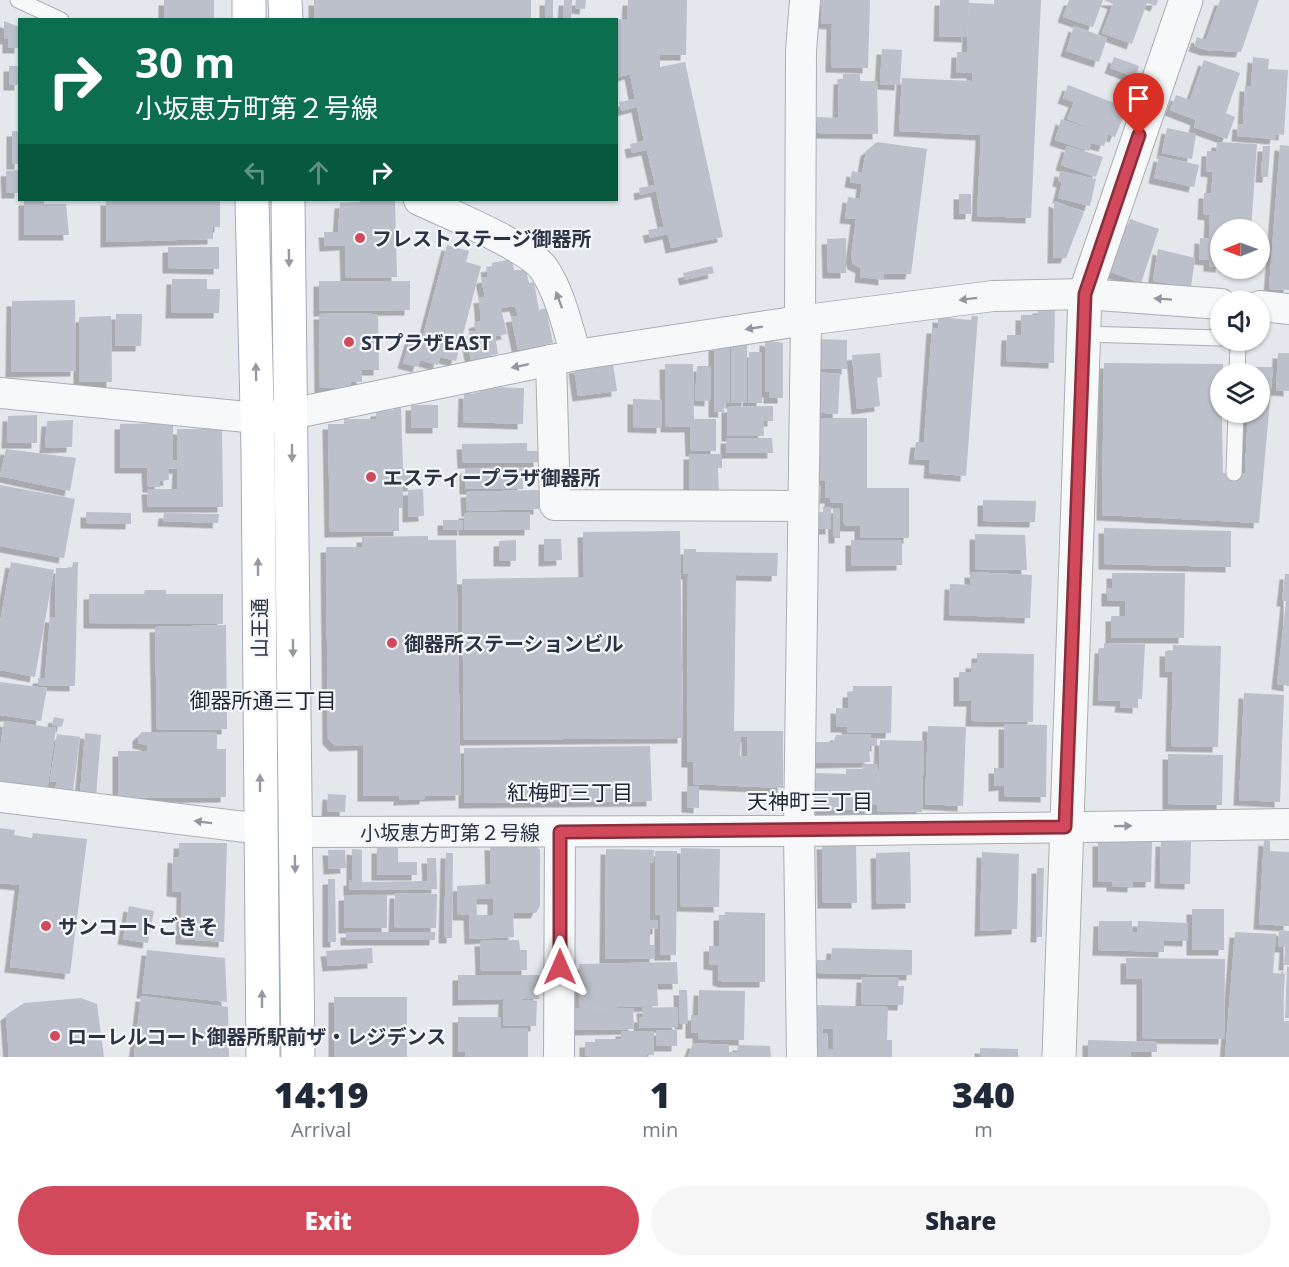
<!DOCTYPE html>
<meta charset="utf-8">
<style>
body{margin:0;font-family:"Open Sans","Noto Sans JP",sans-serif;background:#f6f6f7;color:#1f2937;height:100vh;display:flex;flex-direction:column;font-size:22px;white-space:nowrap}
*{box-sizing:border-box;margin:0}
p{font-size:20px;color:#747a83}
.icon{flex:none;width:33px;height:33px;fill:none;stroke:currentColor;stroke-width:2;stroke-linecap:round;stroke-linejoin:round}
.map{position:relative;height:1057px;overflow:hidden}
.drawer{display:flex;flex-direction:column;background:#fff;flex:1}
.drawer>*{flex:none}
.hud{position:absolute;left:18px;top:18px;width:600px;height:183px;border-radius:0px;box-shadow:0 2px 4px #0004;background:#0b6e4f;color:#fff;overflow:hidden}
.needle{width:39px;rotate:269deg}
.tools{position:absolute;left:1210px;top:219px;display:grid;gap:12px}
.tools a{display:grid;place-items:center;width:60px;height:60px;border-radius:50%;background:#fff;box-shadow:0 2px 4px #0004;font-size:30px}
.pin{position:absolute;display:grid;place-items:center;width:51px;height:51px;color:#fff;margin:-62px -26px;border-radius:50% 50% 50% 0;rotate:-45deg;box-shadow:0 0 6px #0007}
.pin .icon{rotate:45deg}
.me{position:absolute;width:66px;margin:-33px;rotate:0deg;stroke-linejoin:round;filter:drop-shadow(0 0 4px #0008)}
.turn{display:flex;align-items:center;gap:21px;height:126px;padding:0 18px;font-size:27px}
.turn .icon{width:78px;height:78px;stroke-width:2.5}
.turn b{display:block;font-size:42px;line-height:51px}
.lanes{display:flex;align-items:center;height:57px;padding:0 18px;background:#0003;justify-content:center;gap:30px;direction:ltr}
.lanes .off{opacity:.35}
.eta{display:flex;justify-content:space-evenly;align-items:center;height:102px;text-align:center}
.eta b{font-size:36px;font-weight:800;line-height:42px}
.button{display:flex;gap:12px;margin-top:auto;padding:12px 18px}
.button a{flex:1;height:69px;border-radius:36px;background:#d1495b;color:#fff;font-size:24px;font-weight:800;line-height:69px;text-align:center}
.button a+a{background:#f6f6f7;color:#1f2937}
.map>svg:first-child{display:block}
.building{fill:#bbc0ca;fill-rule:evenodd;filter:url(#shadow)}
.lines{fill:none;stroke-linecap:round;stroke-linejoin:round}
.service-casing{stroke:#a9aeb7;stroke-width:17}
.minor-casing{stroke:#a9aeb7;stroke-width:32}
.tertiary-casing{stroke:#a9aeb7;stroke-width:35}
.primary-casing{stroke:#a3abb8;stroke-width:35}
.service{stroke:#f7f8fa;stroke-width:15}
.minor{stroke:#f7f8fa;stroke-width:30}
.tertiary{stroke:#f7f8fa;stroke-width:33}
.primary{stroke:#fff;stroke-width:33}
.oneway{fill:#959aa2}
.oneway2{fill:#9196a0}
.route-casing{stroke:#882f3b;stroke-width:15}
.route{stroke:#d1495b;stroke-width:10}
.poi-dot{fill:#d1495b;stroke:#f4f6f9;stroke-width:2}
.labels{text-anchor:middle;dominant-baseline:central;stroke-width:4.5;stroke-linejoin:round;paint-order:stroke}
.poi-label{font-size:20px;font-weight:bold;fill:#2b3445;stroke:#f4f6f9;text-anchor:start}
.street-label{font-size:20px;fill:#2b3445;stroke:#f4f6f9}
.neighbourhood-label{font-size:21px;fill:#1d2536;stroke:#f4f6f9}
</style>
<div class="map">
<svg width="1289" height="1057" viewBox="0 0 1289 1057">
<defs>
<filter id="shadow"><feDropShadow dx="-5.5" dy="5.5" stdDeviation="0" flood-color="#0004"/></filter>
</defs>
<rect width="100%" height="100%" fill="#e4e7ec"/>
<g class="building">
<rect x="164" y="0" width="50" height="20"/>
<rect x="314" y="0" width="217" height="20"/>
<rect x="545" y="0" width="8" height="20"/>
<path d="M564,0H572L571,20H563Z"/>
<path d="M576,0H586L585,9L575,8Z"/>
<path d="M628,0H687L686,55H660V67L685,62L723,237L671,248L668,234L650,238L648,230L664,227L656,191L640,195L639,188L655,185L647,150L632,153L630,144L644,141L637,107L621,111L619,102L635,99L630,74L616,78V19H627Z"/>
<path d="M821,0H870L868,68L831,67L832,24L821,23Z"/>
<path d="M940,0H969L967,37L939,36Z"/>
<path d="M994,0H1041L1031,218L977,216L981,135L899,131L902,78L972,81V73H956L957,52H967L969,3L994,4Z"/>
<path d="M1069,0H1103L1093,27L1063,17Z"/>
<path d="M1104,0H1158L1156,6L1147,3L1132,44L1102,33L1113,4Z"/>
<path d="M1220,0H1259L1241,52L1206,50L1194,46L1197,37L1206,40Z"/>
<path d="M4,21L19,27L20,48H8V39H4Z"/>
<path d="M1074,26L1107,38L1099,62L1066,51Z"/>
<path d="M882,49L902,50L900,85L880,84Z"/>
<path d="M1114,57L1139,66L1135,77L1110,68Z"/>
<path d="M1253,57L1269,59L1268,69L1288,70L1284,135L1276,134L1275,139L1237,136L1238,124H1243L1245,86H1251Z"/>
<path d="M1204,60L1240,73L1226,113L1235,117L1227,139L1194,127L1196,120L1170,110L1176,95L1190,100Z"/>
<rect x="9" y="66" width="11" height="19"/>
<path d="M843,74H860V81H877L878,134L817,133V117L838,118L839,79H843Z"/>
<path d="M1068,85L1127,108L1115,137L1067,119L1074,102L1063,98Z"/>
<path d="M1061,119L1108,135L1104,146L1091,143L1089,151L1055,140Z"/>
<path d="M1167,128L1196,134L1192,159L1162,153Z"/>
<rect x="12" y="131" width="8" height="33"/>
<path d="M877,142L927,149L911,274H884V280L860,277L861,268L853,264L851,257L856,219L845,218L848,197L860,199L862,184L850,182L852,171L862,173L866,151Z"/>
<path d="M1217,142L1257,144L1251,230H1221V267L1209,266V260L1199,259L1200,238L1209,239L1210,215L1203,214L1204,193H1211L1213,172L1206,171L1207,151H1216Z"/>
<path d="M1280,145L1289,146V290L1269,289Z"/>
<path d="M1067,146L1103,157L1096,177L1061,165Z"/>
<path d="M1263,146H1270L1268,177H1261Z"/>
<path d="M1159,156L1199,165L1194,187L1154,178Z"/>
<path d="M20,170V193H7L6,171Z"/>
<path d="M1060,171L1096,179L1090,206L1058,198L1062,182L1058,181Z"/>
<rect x="959" y="194" width="12" height="20"/>
<path d="M24,200H44V204H66L69,235H24Z"/>
<path d="M106,200H220V227H213V239L106,242Z"/>
<path d="M360,200L395,201L397,277L346,278L345,245L325,246L324,232H338L340,203L360,202Z"/>
<path d="M1054,201L1084,212L1066,258H1053Z"/>
<path d="M1130,219L1159,229L1141,283L1111,272Z"/>
<path d="M846,238V273H828L827,239Z"/>
<path d="M447,245L469,251L466,262L481,266L456,361L440,357L438,365L420,360L418,367L403,363L412,333L423,336Z"/>
<path d="M168,247H219V269L168,268Z"/>
<path d="M1158,249L1195,258L1191,287L1153,281Z"/>
<path d="M512,259L514,270H526L529,283L534,282L539,310L546,308L553,343L518,350L511,317L518,316L515,306L501,308L507,334L495,336L498,354L471,360L467,340L471,339L469,332L476,331L474,323L481,321L479,298L485,297L481,278L488,277L486,267L492,266V263Z"/>
<path d="M712,266L714,273L685,280L683,273Z"/>
<path d="M172,279H207V289H220L219,313H171Z"/>
<path d="M319,281H410V310L319,311Z"/>
<path d="M75,300L76,371L11,372L12,301Z"/>
<path d="M1038,308H1055L1054,363L1006,361L1007,335H1021V315H1038Z"/>
<path d="M366,313L378,315L379,370H362V382H351V388H320L319,314Z"/>
<path d="M116,314H142L141,346H115Z"/>
<path d="M111,316L112,382H79V317Z"/>
<path d="M972,316H978L966,476L929,473L930,460L914,459L916,442H924L932,328H938V317L971,320Z"/>
<path d="M815,339L847,340V369L815,368Z"/>
<path d="M765,340L783,343V398H769V392H765Z"/>
<path d="M731,342H747V402L731,403Z"/>
<path d="M714,345H730V403H723L724,412H714Z"/>
<path d="M749,352H762V403H748Z"/>
<path d="M880,353L882,377L877,378L880,406L857,409L852,355Z"/>
<path d="M1278,353H1289V391L1276,390Z"/>
<path d="M613,363L617,391L578,396L574,368Z"/>
<path d="M1104,363L1223,364V374H1221L1223,473H1245L1248,412H1260V374H1250L1251,367H1273L1259,523L1102,515Z"/>
<path d="M665,364H693L694,419H716V451H691L690,427H666Z"/>
<path d="M697,366H711L710,401L695,400Z"/>
<path d="M815,372L840,374L838,414L813,412Z"/>
<path d="M480,387L524,388L523,424L463,422L464,393L479,394Z"/>
<path d="M633,399L662,400V428L633,427Z"/>
<rect x="411" y="405" width="27" height="23"/>
<path d="M773,406V421H763L764,436H727V407Z"/>
<path d="M394,408H401L403,469H413V486H403V508H399V531L330,532L328,424H344V419H376V411L394,410Z"/>
<path d="M37,415V443H7L8,416Z"/>
<path d="M814,418H867V488H909V538H860V526H846L843,522V503H830V498H825L826,480L820,481L821,468H814Z"/>
<path d="M73,420L72,447L45,448L47,421Z"/>
<path d="M173,423V460H177V429H222L223,507H148L147,489H177L178,468L168,469L169,480L160,481V487H148L147,468H120V424Z"/>
<path d="M726,438H772L773,453H726Z"/>
<path d="M527,443V451H539V462L463,463L462,444Z"/>
<path d="M6,449L76,458L70,491L0,476Z"/>
<path d="M689,454H722V468H718L719,494H689Z"/>
<rect x="465" y="468" width="58" height="21"/>
<path d="M0,485L75,499L64,558L0,546Z"/>
<path d="M423,489L424,516L408,517V490Z"/>
<path d="M539,490V509L467,511L466,492Z"/>
<path d="M983,500L1036,501L1035,522L983,521Z"/>
<path d="M823,507H831V529H815V513L823,512Z"/>
<path d="M833,508H840V538H834Z"/>
<path d="M86,512L131,513V524L86,523Z"/>
<path d="M530,512V530H464V513Z"/>
<path d="M164,513L219,514L218,523L163,521Z"/>
<rect x="443" y="520" width="20" height="10"/>
<path d="M1104,528L1231,531V567L1104,564Z"/>
<path d="M680,531L683,738L464,740L462,579L584,577L583,532Z"/>
<path d="M975,534L1025,535L1027,570L975,569Z"/>
<path d="M428,536V540H456L461,795L425,796V799L399,800V796H363V745L335,746L328,739L326,547H362V537Z"/>
<path d="M544,539H561L562,560L544,561Z"/>
<path d="M516,540V561H499V541Z"/>
<path d="M851,540H902V565L851,566Z"/>
<path d="M684,549H696V552L778,553L777,576L736,575L734,731H783V788L693,784V762H687L688,574H683ZM741,737H747V756H740Z"/>
<path d="M11,562L54,570L35,677L0,670V622Z"/>
<path d="M73,562H78L75,686L38,685V678H45L50,617H55L56,568H72Z"/>
<path d="M970,572L1032,575L1030,618L949,615L950,584L970,585Z"/>
<path d="M1112,573H1185L1184,638H1111V616H1125V601H1107V588H1112Z"/>
<path d="M1285,574H1289V686L1277,684L1286,601H1282Z"/>
<path d="M145,590H166V594H223V624L89,623V594H144Z"/>
<path d="M226,625L227,729L157,730L155,627Z"/>
<path d="M1104,643L1145,644L1142,699H1138V708L1120,707L1121,701L1098,700L1100,648H1104Z"/>
<path d="M1173,645L1221,646L1218,747L1171,746L1173,672H1165V651H1173Z"/>
<path d="M977,653L1034,654L1033,722L971,721L972,701H959V672H971V663H977Z"/>
<path d="M0,682L47,688L41,721L0,715Z"/>
<path d="M853,686H892L891,733H847V727H836V708L848,709V692H853Z"/>
<path d="M1244,693L1284,695L1280,802L1239,800Z"/>
<path d="M54,717L64,719L62,727L52,725Z"/>
<path d="M4,721L56,728L47,791L0,784V749Z"/>
<path d="M1004,724L1047,725L1046,797L1004,796V785L994,786V768H1004Z"/>
<path d="M928,726L966,727L963,806L925,804Z"/>
<path d="M142,732L217,733V749H226V797L118,798V751H147V745L138,743V736Z"/>
<path d="M85,733L101,735L96,796L80,794Z"/>
<path d="M57,734L80,737L73,791L55,789L57,782L50,781Z"/>
<path d="M871,734V739H877V746H869L870,762L814,763V742H833L836,735Z"/>
<path d="M880,740L924,741L922,812L877,811V805H870L871,809L822,810L815,803L816,773L846,774V769H862L863,764H877L878,798Z"/>
<path d="M650,746L652,801L464,803V748Z"/>
<path d="M1168,754L1223,755L1222,805L1168,804Z"/>
<path d="M687,786H699V808L687,807Z"/>
<path d="M328,794L346,795L345,812L327,811Z"/>
<path d="M0,828L15,830L14,835L32,838L33,833L87,839L70,974L10,967L20,885L0,883Z"/>
<path d="M1264,840L1270,841V851L1289,852V926L1259,924Z"/>
<path d="M1098,841H1152L1151,882H1133V887L1112,886V882H1098Z"/>
<path d="M1161,841L1191,842L1190,884L1160,883Z"/>
<path d="M179,843H227L224,942L181,939L182,892L172,891L173,857L179,858Z"/>
<path d="M534,844L540,850V906L536,913H513L514,937L470,939L469,915H458L457,886L491,884L490,845ZM476,899H493V915H477Z"/>
<path d="M822,844H856L857,903H823Z"/>
<path d="M377,848H398V862H417V875H377Z"/>
<path d="M681,848L720,849L719,907L680,906Z"/>
<path d="M352,849L362,850V882L428,881L427,858H436L437,889L349,890V880H352Z"/>
<path d="M606,849L654,850L653,863H650V920H658V929L650,928V945H655V959H605Z"/>
<path d="M328,850H345L346,868L329,869Z"/>
<path d="M655,851H677L676,955H660V915H655Z"/>
<path d="M910,852L911,903L877,904L876,853Z"/>
<path d="M982,852L1019,854L1017,929L980,931Z"/>
<path d="M446,853H453L452,938H444Z"/>
<path d="M1037,868H1044L1042,937H1036Z"/>
<path d="M328,879H335L336,942H328Z"/>
<path d="M395,893L437,894L436,928L394,927Z"/>
<rect x="344" y="895" width="43" height="33"/>
<path d="M129,906L154,911L148,943L123,939Z"/>
<rect x="1192" y="909" width="32" height="41"/>
<path d="M725,912L765,913V982H724L718,980V965L709,964V946H719V915H725Z"/>
<path d="M1099,921H1132V932H1137L1138,921L1188,923V941L1164,940V952L1098,950Z"/>
<path d="M1279,930L1289,931V965H1284L1285,947H1278Z"/>
<rect x="346" y="932" width="89" height="8"/>
<path d="M1235,932L1276,934L1273,973L1285,974L1282,1021H1289V1057H1225Z"/>
<path d="M519,940L520,950H527V970L481,971L480,941Z"/>
<path d="M372,948L373,963L328,966L326,951Z"/>
<path d="M832,948L912,950V975L817,973V960H831Z"/>
<path d="M147,950L225,958L227,1002L142,993Z"/>
<path d="M1126,958L1225,959L1224,1039L1142,1038V979H1126Z"/>
<path d="M677,962L678,984H657L658,1006L580,1008L579,964Z"/>
<path d="M1287,966L1289,967V1018H1285Z"/>
<path d="M458,975H539V999H508L537,1001L536,1026L503,1025L504,999L458,1000Z"/>
<path d="M862,977L899,978L898,986H904L903,1005L861,1004Z"/>
<path d="M679,990H687L688,1024H680Z"/>
<path d="M699,990L745,991L744,1040L698,1039V1033H691V1015H698Z"/>
<path d="M141,996L228,1007L229,1057H134Z"/>
<rect x="334" y="997" width="73" height="60"/>
<path d="M81,998L97,1004L104,1057H9L6,1015L24,1003Z"/>
<path d="M814,1005L888,1007L887,1040H892V1057H813ZM823,1029H833V1049H827V1033H823Z"/>
<path d="M677,1007L678,1027L639,1028V1017H643L642,1008Z"/>
<path d="M633,1008L634,1029L574,1030L573,1009Z"/>
<path d="M458,1017H501V1029L528,1028V1057H465V1052H458Z"/>
<path d="M656,1030H677V1046H657Z"/>
<path d="M621,1031H654V1055H647V1057L585,1056V1042H595V1039H621Z"/>
<path d="M1088,1040L1157,1042V1052H1131V1057H1088Z"/>
<path d="M693,1043L729,1045V1052H737L738,1045L770,1046L771,1057H688Z"/>
<path d="M980,1048L1018,1049V1057H980Z"/>
</g>
<g class="lines">
<defs>
<g id="service">
<path d="M18,0L61,20"/>
<path d="M1083,334L1221,338"/>
<path d="M1232,340L1238,346L1237,374"/>
<path d="M1234,473L1236,412"/>
</g>
<g id="minor">
<path d="M419,200C447,213 528,246 544,269C561,295 567,326 576,355"/>
<path d="M1260,306L1289,309"/>
<path d="M800,321L801,51L805,0"/>
<path d="M551,360L555,505L803,506"/>
<path d="M0,393L257,418L291,414L576,355L806,320L993,296L1085,294L1221,304"/>
<path d="M0,797L261,829"/>
<path d="M294,832L799,831L1289,824"/>
<path d="M559,1057L560,832"/>
<path d="M802,1057L799,831L806,320"/>
</g>
<path id="tertiary" d="M1059,1057L1085,294L1186,0"/>
<g id="primary">
<path d="M249,0V20"/>
<path d="M285,0L286,20"/>
<path d="M252,200L258,450L263,1057"/>
<path d="M288,200L298,1057"/>
</g>
</defs>
<use href="#service" class="service-casing"/>
<use href="#minor" class="minor-casing"/>
<use href="#tertiary" class="tertiary-casing"/>
<use href="#primary" class="primary-casing"/>
<use href="#service" class="service"/>
<use href="#minor" class="minor"/>
<use href="#tertiary" class="tertiary"/>
<use href="#primary" class="primary"/>
</g>
<defs><path id="oneway-solid" d="M-6-.8H1V-3.2L6.5 0L1 3.2V.8H-6Z" transform="scale(1.5)"/></defs>
<g class="oneway">
<use href="#oneway-solid" transform="translate(289 258) rotate(89)"/>
<use href="#oneway-solid" transform="translate(256 372) rotate(-91)"/>
<use href="#oneway-solid" transform="translate(292 453) rotate(90)"/>
<use href="#oneway-solid" transform="translate(258 567) rotate(-90)"/>
<use href="#oneway-solid" transform="translate(293 648) rotate(90)"/>
<use href="#oneway-solid" transform="translate(260 783) rotate(-90)"/>
<use href="#oneway-solid" transform="translate(295 864) rotate(89)"/>
<use href="#oneway-solid" transform="translate(262 999) rotate(-90)"/>
</g>
<g class="oneway2">
<use href="#oneway-solid" transform="translate(968 299) rotate(173)"/>
<use href="#oneway-solid" transform="translate(1163 299) rotate(-176)"/>
<use href="#oneway-solid" transform="translate(559 300) rotate(-110)"/>
<use href="#oneway-solid" transform="translate(754 328) rotate(171)"/>
<use href="#oneway-solid" transform="translate(520 366) rotate(168)"/>
<use href="#oneway-solid" transform="translate(203 822) rotate(-173)"/>
<use href="#oneway-solid" transform="translate(1123 826) rotate(-1)"/>
</g>
<g class="lines">
<defs>
<path id="route" d="M560,967V832L1065,827L1085,294L1139,135"/>
</defs>
<use href="#route" class="route-casing"/>
<use href="#route" class="route"/>
</g>
<g class="poi-dot">
<circle cx="360" cy="238" r="6"/>
<circle cx="349" cy="342" r="6"/>
<circle cx="371" cy="477" r="6"/>
<circle cx="392" cy="643" r="6"/>
<circle cx="46" cy="926" r="6"/>
<circle cx="55" cy="1036" r="6"/>
</g>
<g class="labels">
<g class="poi-label">
<text x="372" y="238">フレストステージ御器所</text>
<text x="361" y="342">STプラザEAST</text>
<text x="383" y="477">エスティープラザ御器所</text>
<text x="404" y="643">御器所ステーションビル</text>
<text x="58" y="926">サンコートごきそ</text>
<text x="67" y="1036">ローレルコート御器所駅前ザ・レジデンス</text>
</g>
<g class="street-label">
<text transform="translate(259 628) rotate(-90)">山王通</text>
<text x="450" y="832">小坂恵方町第２号線</text>
</g>
<g class="neighbourhood-label">
<text x="263" y="700">御器所通三丁目</text>
<text x="570" y="792">紅梅町三丁目</text>
<text x="810" y="801">天神町三丁目</text>
</g>
</g>
</svg>
<div class="tools">
<a><svg class="needle" viewBox="-14 -14 28 28"><path d="M0-13l5 13h-10z" fill="#e53935"/><path d="M0 13l5-13h-10z" fill="#747a83"/></svg></a>
<a><svg class="icon" aria-label="sound" viewBox="0 0 24 24"><path d="M4 9h4l5-4v14l-5-4H4zM17 9q2 3 0 6"/></svg></a>
<a><svg class="icon" aria-label="layers" viewBox="0 0 24 24"><path d="M12 4l9 5-9 5-9-5zM3 14l9 5 9-5"/></svg></a>
</div>
<div class="pin" style="left:1139px;top:135px;background:#d93025"><svg class="icon" aria-label="arrive" viewBox="0 0 24 24"><path d="M6 21V4h12l-3 4 3 4H6"/></svg></div>
<svg class="me" style="left:560px;top:967px" viewBox="-20 -20 40 40"><path d="M0-17L14 15 0 8-14 15z" fill="#d1495b" stroke="#fff" stroke-width="4"/></svg>
<div class="hud">
<div class="turn"><svg class="icon" aria-label="right" viewBox="0 0 24 24"><path d="M7 20v-9h11M14 6l5 5-5 5"/></svg><div><b>30 m</b>小坂恵方町第２号線</div></div>
<div class="lanes"><svg class="icon off" aria-label="left" viewBox="0 0 24 24"><path d="M17 20v-9H6M10 6l-5 5 5 5"/></svg><svg class="icon off" aria-label="ahead" viewBox="0 0 24 24"><path d="M12 20V5M6 11l6-6 6 6"/></svg><svg class="icon" aria-label="right" viewBox="0 0 24 24"><path d="M7 20v-9h11M14 6l5 5-5 5"/></svg></div>
</div>
</div>
<section class="drawer">
<div class="eta">
<div><b>14:19</b><p>Arrival</p></div>
<div><b>1</b><p>min</p></div>
<div><b>340</b><p>m</p></div>
</div>
<div class="button"><a>Exit</a><a>Share</a></div>
</section>
